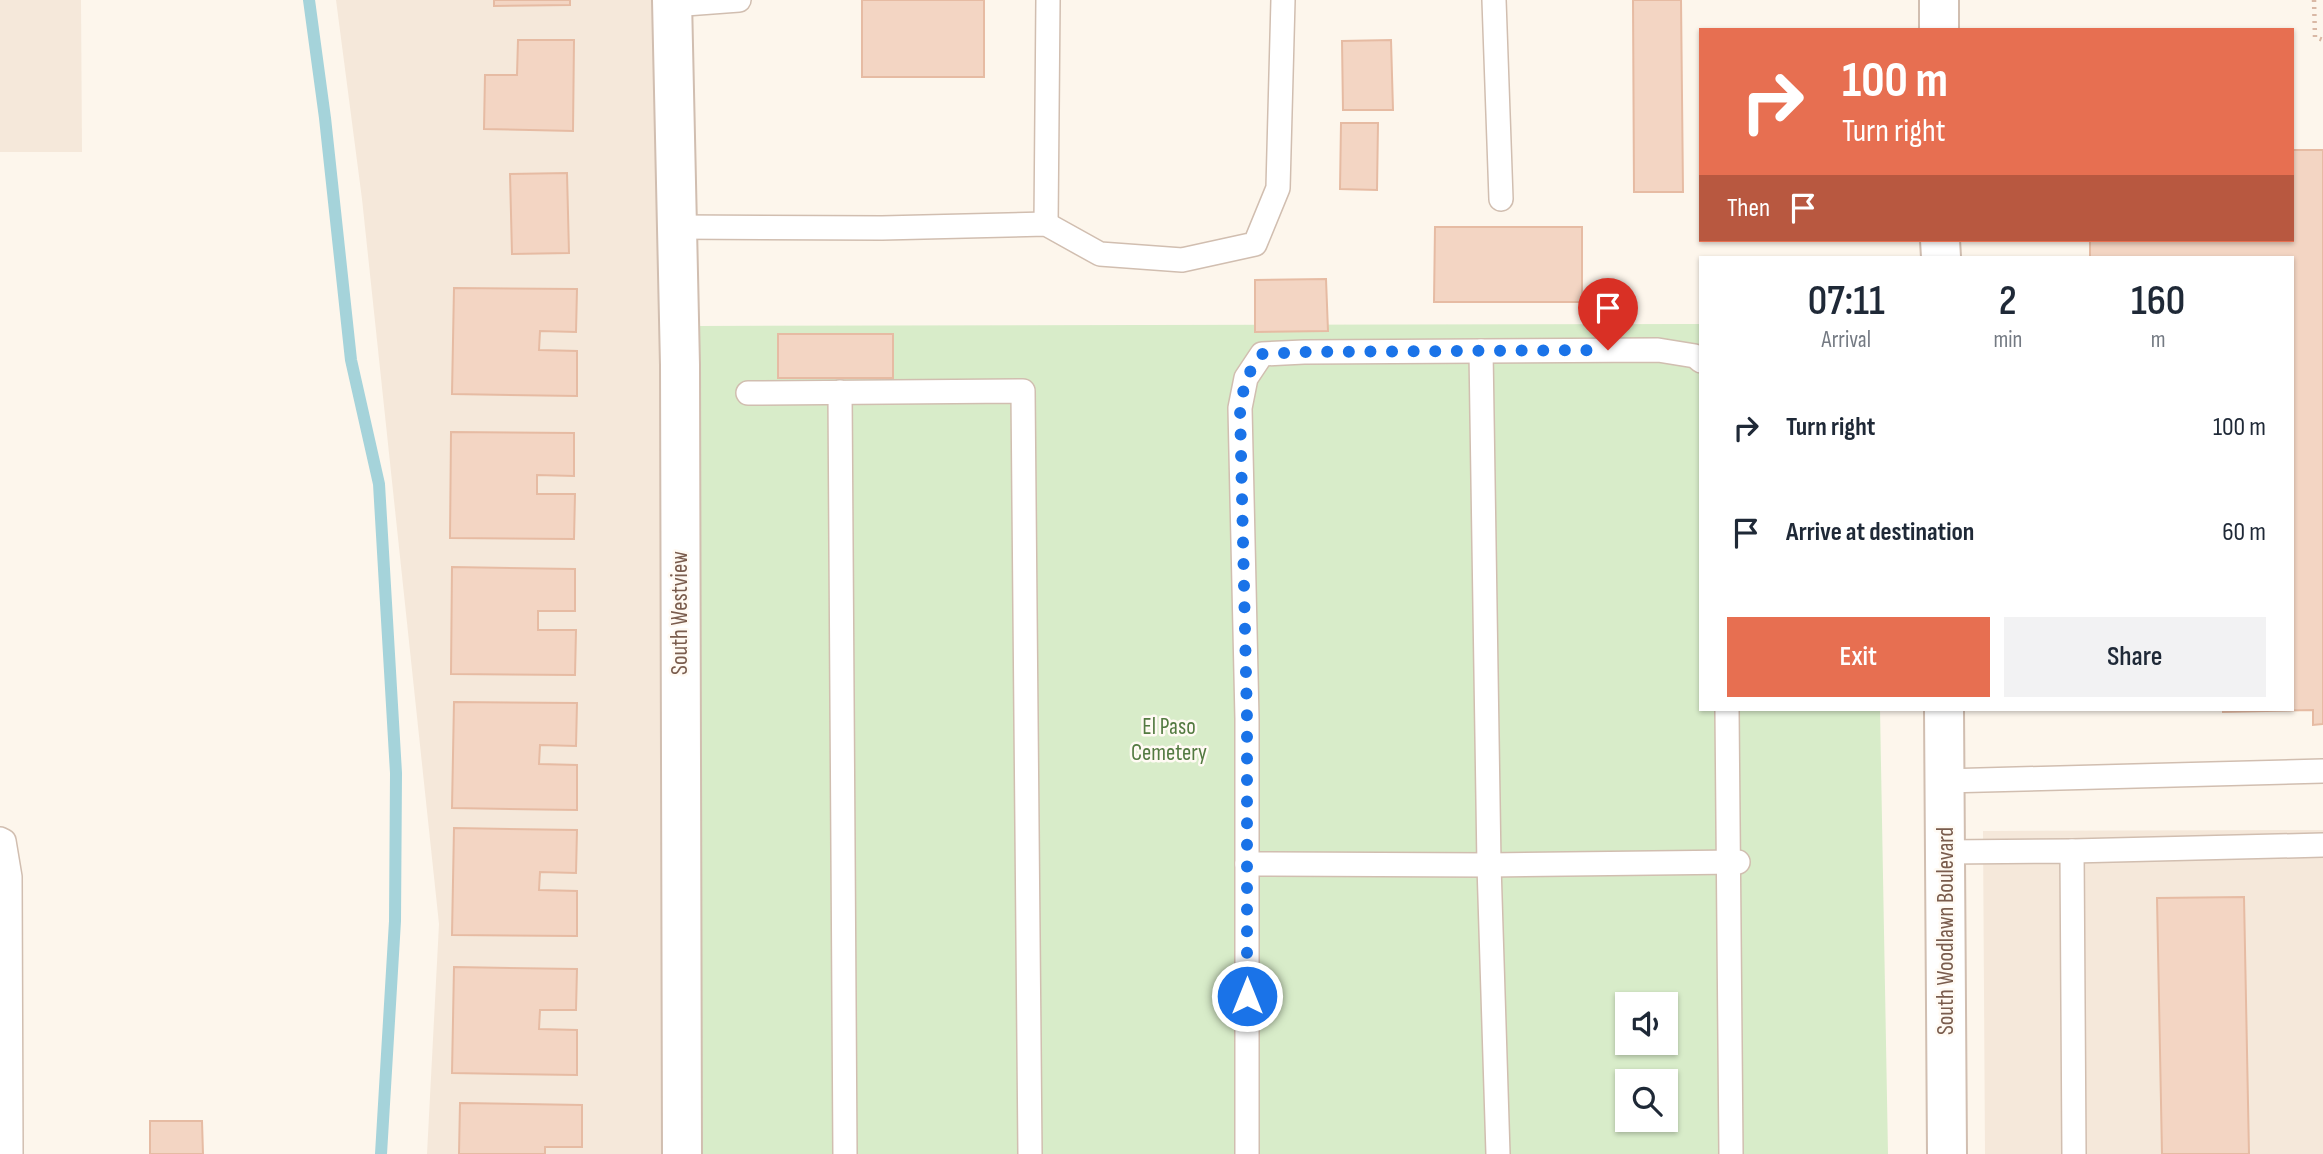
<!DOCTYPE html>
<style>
body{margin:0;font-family:"Sofia Sans Condensed",sans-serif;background:#f2f2f3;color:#1f2937;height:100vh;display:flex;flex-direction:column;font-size:26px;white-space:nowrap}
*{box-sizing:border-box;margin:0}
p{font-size:23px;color:#747a83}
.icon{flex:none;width:38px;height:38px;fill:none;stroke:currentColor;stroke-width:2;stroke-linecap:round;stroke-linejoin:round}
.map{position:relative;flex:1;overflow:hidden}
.side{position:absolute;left:1699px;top:256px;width:595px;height:455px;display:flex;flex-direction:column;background:#fff;border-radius:0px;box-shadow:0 2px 5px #0004}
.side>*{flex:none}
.guide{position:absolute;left:1699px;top:28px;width:595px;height:214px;border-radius:0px;box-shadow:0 2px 5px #0004;background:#e76f51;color:#fff;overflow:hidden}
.tools{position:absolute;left:1615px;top:992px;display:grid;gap:14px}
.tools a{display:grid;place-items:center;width:63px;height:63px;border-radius:0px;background:#fff;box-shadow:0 2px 5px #0004;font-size:35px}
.pin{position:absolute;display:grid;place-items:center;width:60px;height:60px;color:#fff;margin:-72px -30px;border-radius:50% 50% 50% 0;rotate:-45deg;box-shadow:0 0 7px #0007}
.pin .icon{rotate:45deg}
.me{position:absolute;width:77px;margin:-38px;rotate:0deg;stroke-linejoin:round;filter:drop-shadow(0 0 5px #0008)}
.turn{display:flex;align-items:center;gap:24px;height:147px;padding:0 28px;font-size:32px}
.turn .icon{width:91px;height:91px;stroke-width:2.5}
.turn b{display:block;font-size:49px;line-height:60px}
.then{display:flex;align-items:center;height:66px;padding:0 28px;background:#0003;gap:14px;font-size:26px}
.eta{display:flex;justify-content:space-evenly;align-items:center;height:119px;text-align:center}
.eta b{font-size:42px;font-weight:600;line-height:49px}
.cta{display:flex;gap:14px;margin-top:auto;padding:14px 28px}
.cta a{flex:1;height:80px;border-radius:0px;background:#e76f51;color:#fff;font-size:28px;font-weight:600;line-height:80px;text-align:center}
.cta a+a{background:#f2f2f3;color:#1f2937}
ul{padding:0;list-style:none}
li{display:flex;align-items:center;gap:21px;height:105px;padding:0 28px}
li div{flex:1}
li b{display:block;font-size:26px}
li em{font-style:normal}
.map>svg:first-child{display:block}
.residential{fill:#f5e8da}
.green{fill:#d8ecc9;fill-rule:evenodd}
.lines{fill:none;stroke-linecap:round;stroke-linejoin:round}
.stream{stroke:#a5d3da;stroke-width:12}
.building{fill:#f3d5c3;stroke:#e6bba3;stroke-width:2}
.service-casing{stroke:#d1beb0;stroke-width:26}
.minor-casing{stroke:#d1beb0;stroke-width:42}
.tertiary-casing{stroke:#d1beb0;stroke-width:42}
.path{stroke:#d9b8a5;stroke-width:4.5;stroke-dasharray:2 5;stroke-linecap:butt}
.service{stroke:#fff;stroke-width:23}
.minor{stroke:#fff;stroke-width:38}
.tertiary{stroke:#fff;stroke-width:38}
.route{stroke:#1a73e8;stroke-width:12;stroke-dasharray:0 21.6}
.labels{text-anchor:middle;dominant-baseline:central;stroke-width:5;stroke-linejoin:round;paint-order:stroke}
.street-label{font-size:23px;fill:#7a5c4d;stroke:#fffaf3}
.park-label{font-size:23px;fill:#537a41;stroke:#fffaf3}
</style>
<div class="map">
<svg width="2323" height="1154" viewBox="0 0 2323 1154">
<rect width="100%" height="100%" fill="#fdf6ec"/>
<g class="residential">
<path d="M0,0H81L82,152H0Z"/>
<path d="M336,0H673L680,1154H427L439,924L362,199Z"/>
<path d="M2323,830V1154H1985L1983,831Z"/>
</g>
<path class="green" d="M1701,324V709H1880L1888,1154H700L698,326ZM1628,1004H1666V1043H1628ZM1628,1082H1666V1120H1628Z"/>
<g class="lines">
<path class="stream" d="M309,0L325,118L351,360L379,484L396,773L395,921L381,1154"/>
</g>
<g class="building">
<path d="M494,0H570V5L494,6Z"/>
<rect x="862" y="0" width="122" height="77"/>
<path d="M1633,0H1681L1683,192H1634Z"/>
<path d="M518,40H574L573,131L484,129L485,75H517Z"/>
<path d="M1391,40L1393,110H1343L1342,41Z"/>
<path d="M1341,123H1378L1377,190L1340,189Z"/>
<path d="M2292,150H2323V724L2313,725V710L2223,712V709H2292V257H2090V240H2292Z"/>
<path d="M567,173L569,253L512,254L510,174Z"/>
<path d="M1435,227H1582V302H1434Z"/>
<path d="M1326,279L1328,331L1255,332V280Z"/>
<path d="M454,288L577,289L576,332L540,331L539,350L577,351V396L452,394Z"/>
<rect x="778" y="334" width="115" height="44"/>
<path d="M451,432L574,433V476L537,475V494H575L574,539L450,538Z"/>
<path d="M452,567L575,569V611H538V630H576L575,675L451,674Z"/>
<path d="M454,702L577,703L576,746L540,745L539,764L577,765V810L452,808Z"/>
<path d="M454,828L577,830L576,873L540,872L539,890L577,891V936L452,935Z"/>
<path d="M2244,897L2249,1154H2162L2157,898Z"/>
<path d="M454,967L577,969L576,1010H540L539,1029L577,1030V1075L452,1073Z"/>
<path d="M460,1103L582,1105V1147H545V1154H459Z"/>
<path d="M150,1121H202L203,1154H150Z"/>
</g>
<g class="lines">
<defs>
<g id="service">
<path d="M1494,0L1501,199"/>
<path d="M672,5L739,0"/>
<path d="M1046,224L1048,0"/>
<path d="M676,227L882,228L1046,224L1100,254L1182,260L1255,244L1278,188L1283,0"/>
<path d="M1481,351L1489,865L1498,1154"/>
<path d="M840,392L845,1154"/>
<path d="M748,393L1023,391L1030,1154"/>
<path d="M1727,709L1731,1154"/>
<path d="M1944,781L2323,771"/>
<path d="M0,839L4,841L10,877L11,1154"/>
<path d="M2072,851L2323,845"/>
<path d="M1945,852L2072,851L2074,1154"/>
<path d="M1247,864L1489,865L1738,862"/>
<path d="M1247,1154V719L1240,408L1246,378L1262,354L1304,352L1658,350L1695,356L1701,361"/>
</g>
<path id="minor" d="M672,0L680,365L682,1154"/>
<g id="tertiary">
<path d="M1939,0V30"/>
<path d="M1940,240L1941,257"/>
<path d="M1944,709L1947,1154"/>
</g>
</defs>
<use href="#service" class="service-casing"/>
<use href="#minor" class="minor-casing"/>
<use href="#tertiary" class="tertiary-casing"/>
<path class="path" d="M2314,0L2315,37L2323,40"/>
<use href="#service" class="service"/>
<use href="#minor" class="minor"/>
<use href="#tertiary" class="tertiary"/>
</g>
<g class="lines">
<path class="route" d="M1247,996V719L1240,408L1246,378L1262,354L1304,352L1608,350"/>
</g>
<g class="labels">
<g class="street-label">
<text transform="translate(680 613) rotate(-90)">South Westview</text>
<text transform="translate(1946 931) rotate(-90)">South Woodlawn Boulevard</text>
</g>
<g class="park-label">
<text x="1169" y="727">El Paso<tspan x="1169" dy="26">Cemetery</tspan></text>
</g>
</g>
</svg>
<div class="tools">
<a><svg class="icon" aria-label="sound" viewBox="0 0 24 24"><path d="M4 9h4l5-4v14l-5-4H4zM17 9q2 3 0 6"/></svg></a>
<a><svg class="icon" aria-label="search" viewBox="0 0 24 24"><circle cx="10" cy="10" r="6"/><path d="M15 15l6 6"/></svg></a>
</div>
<div class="pin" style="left:1608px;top:350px;background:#d93025"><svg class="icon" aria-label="arrive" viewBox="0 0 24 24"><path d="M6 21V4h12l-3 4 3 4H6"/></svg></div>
<svg class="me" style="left:1247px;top:996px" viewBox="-20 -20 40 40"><circle r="17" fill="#1a73e8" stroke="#fff" stroke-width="3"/><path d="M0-11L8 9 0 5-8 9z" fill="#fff"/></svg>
<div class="guide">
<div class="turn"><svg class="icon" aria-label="right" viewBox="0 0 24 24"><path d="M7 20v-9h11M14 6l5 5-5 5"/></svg><div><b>100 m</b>Turn right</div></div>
<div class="then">Then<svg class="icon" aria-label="arrive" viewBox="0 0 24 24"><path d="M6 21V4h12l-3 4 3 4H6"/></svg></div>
</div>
<section class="side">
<div class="eta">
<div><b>07:11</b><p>Arrival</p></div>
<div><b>2</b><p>min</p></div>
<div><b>160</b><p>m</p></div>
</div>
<ul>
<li><svg class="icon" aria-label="right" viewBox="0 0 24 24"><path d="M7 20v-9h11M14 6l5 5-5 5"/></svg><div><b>Turn right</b></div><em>100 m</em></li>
<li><svg class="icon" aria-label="arrive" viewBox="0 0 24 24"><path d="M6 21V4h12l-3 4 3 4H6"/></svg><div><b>Arrive at destination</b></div><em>60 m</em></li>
</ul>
<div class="cta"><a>Exit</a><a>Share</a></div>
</section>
</div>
